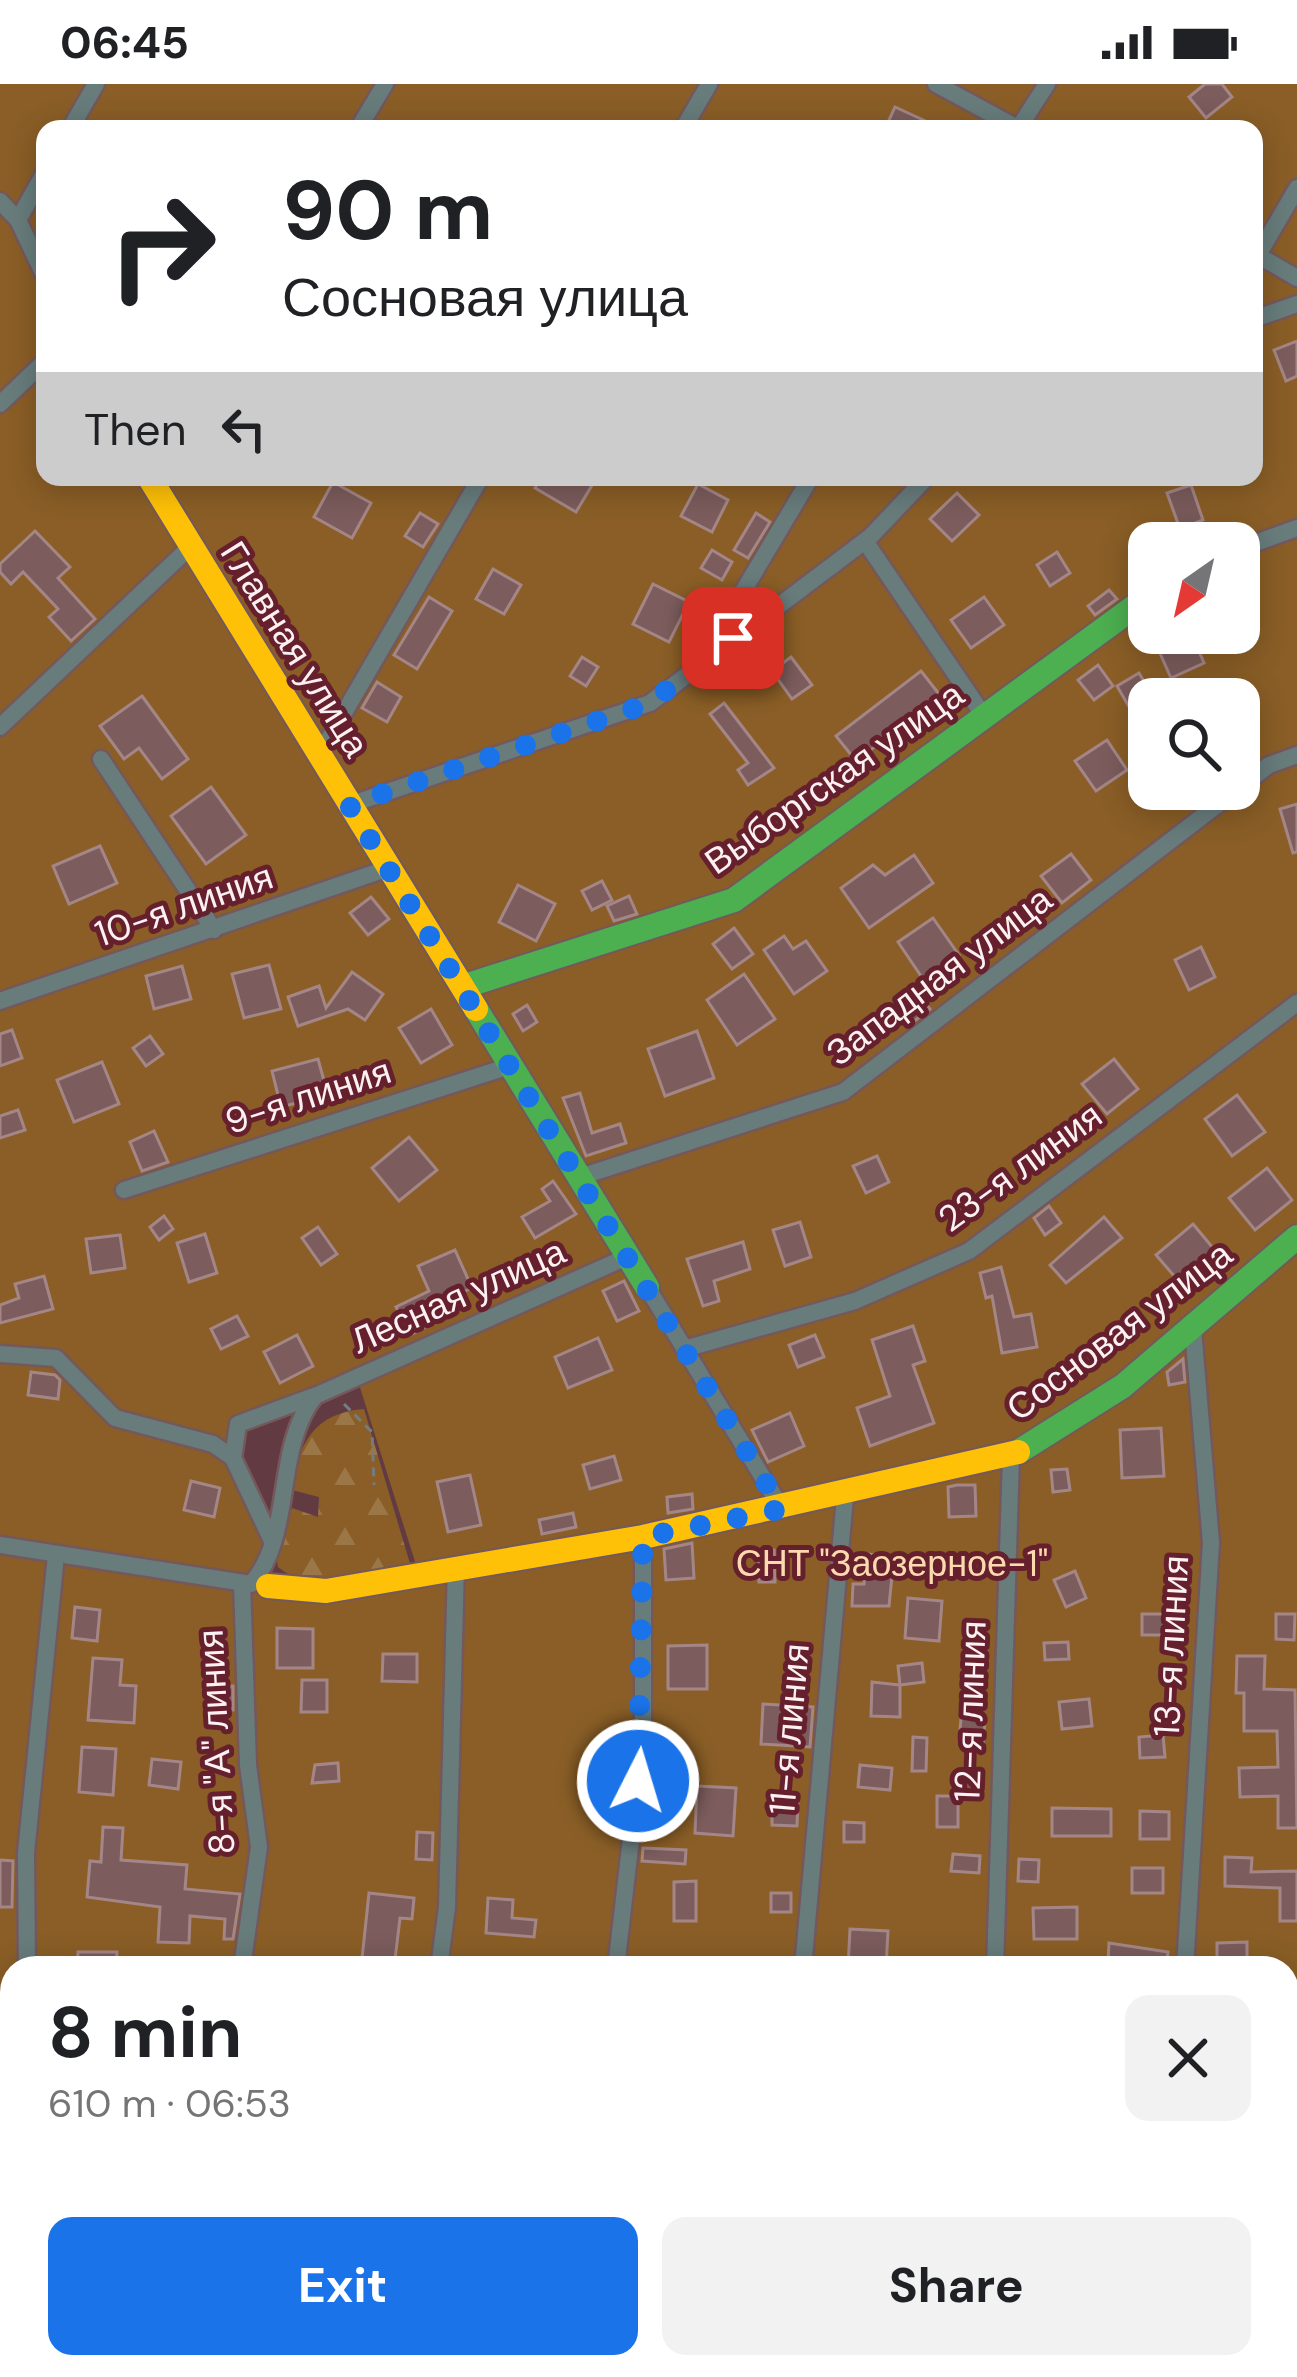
<!DOCTYPE html>
<meta charset="utf-8">
<style>
body{margin:0;font-family:"DM Sans",sans-serif;background:#f2f2f2;color:#202124;height:100vh;display:flex;flex-direction:column;font-size:45px;white-space:nowrap}
*{box-sizing:border-box;margin:0}
p{font-size:39px;color:#757577}
.icon{flex:none;width:66px;height:66px;fill:none;stroke:currentColor;stroke-width:2;stroke-linecap:round;stroke-linejoin:round}
.map{position:relative;flex:1;overflow:hidden}
.panel{position:absolute;left:0px;top:1872px;width:1299px;height:423px;display:flex;flex-direction:column;background:#fff;border-radius:36px 36px 0 0;box-shadow:0 6px 30px #0003}
.panel>*{flex:none}
.banner{position:absolute;left:36px;top:36px;width:1227px;height:366px;border-radius:24px;box-shadow:0 6px 30px #0003;background:#fff;color:#202124;overflow:hidden}
.needle{width:78px;rotate:214deg}
.controls{position:absolute;left:1128px;top:438px;display:grid;gap:24px}
.controls a{display:grid;place-items:center;width:132px;height:132px;border-radius:24px;background:#fff;box-shadow:0 6px 30px #0003;font-size:60px}
.pin{position:absolute;display:grid;place-items:center;width:102px;height:102px;color:#fff;margin:-51px;border-radius:24px;box-shadow:0 6px 18px #0006}
.me{position:absolute;width:132px;margin:-66px;rotate:5deg;stroke-linejoin:round;filter:drop-shadow(0 0 9px #0008)}
.turn{display:flex;align-items:center;gap:42px;height:252px;padding:0 48px;font-size:54px}
.turn .icon{width:156px;height:156px;stroke-width:2.5}
.turn b{display:block;font-size:84px;line-height:102px}
.then{display:flex;align-items:center;height:114px;padding:0 48px;background:#0003;gap:24px;font-size:45px}
.round{display:grid;place-items:center;flex:none;width:126px;height:126px;border-radius:24px;background:#f2f2f2}
.summary{display:flex;align-items:center;justify-content:space-between;height:204px;padding:0 48px}
h1{font-size:72px;font-weight:700;line-height:90px}
.button{display:flex;gap:24px;margin-top:auto;padding:24px 48px}
.button a{flex:1;height:138px;border-radius:24px;background:#1a73e8;color:#fff;font-size:48px;font-weight:700;line-height:138px;text-align:center}
.button a+a{background:#f2f2f2;color:#202124}
.status{display:flex;justify-content:space-between;align-items:center;height:84px;padding:0 60px;background:#fff;direction:ltr}
.status svg{height:33px;fill:currentColor}
.map>svg:first-child{display:block}
.forest{fill:url(#forest-firs)}
.green{fill:#8a5e26;fill-rule:evenodd}
.building{fill:#7c5c5c;stroke:#a58687;stroke-width:3}
.lines{fill:none;stroke-linecap:round;stroke-linejoin:round}
.street-casing{stroke:#74585c;stroke-width:21}
.fast-casing{stroke:#74585c;stroke-width:28}
.slow-casing{stroke:#74585c;stroke-width:28}
.path{stroke:#767c7e;stroke-width:3;stroke-dasharray:9 6;stroke-linecap:butt}
.street{stroke:#687c7c;stroke-width:16}
.fast{stroke:#4caf50;stroke-width:24}
.slow{stroke:#ffc107;stroke-width:24}
.route{stroke:#1a73e8;stroke-width:21;stroke-dasharray:0 37.8}
.labels{text-anchor:middle;dominant-baseline:central;stroke-width:10;stroke-linejoin:round;paint-order:stroke}
.street-label{font-size:36px;fill:#fbf1f2;stroke:#661f2c}
.park-label{font-size:36px;fill:#fcdaaf;stroke:#661f2c}
</style>
<div class="status"><b>06:45</b><svg viewBox="0 0 49 12"><path d="M0 12V9h3v3zM5 12V6h3v6zM10 12V3h3v9zM15 12V0h3v12zM26 1h20v11H26zM47 4h2v5h-2z"/></svg></div>
<div class="map">
<svg width="1297" height="2293" viewBox="0 0 1297 2293">
<defs>
<pattern id="forest-firs" width="22" height="20" patternUnits="userSpaceOnUse" patternTransform="scale(3)"><rect width="22" height="20" fill="#8a5e26"/><path d="M5 1l3.5 6h-7zM16 11l3.5 6h-7z" fill="#9b7646"/></pattern>
</defs>
<rect width="100%" height="100%" fill="#623b42"/>
<path class="forest" d="M364,1325L411,1483C366,1494 317,1514 278,1483L276,1471L292,1424L318,1433L319,1413L292,1406C298,1359 314,1329 364,1325Z"/>
<path class="green" d="M0,0H1297V2104L1287,2125V1884H12V2283H1287V2198L1297,2201V2293H0ZM45,45H1254V393H45ZM1149,459H1239V549H1149ZM1149,615H1239V705H1149ZM357,1294L418,1487L326,1507L252,1499L268,1448L232,1360L238,1341Z"/>
<g class="building">
<path d="M1205,0H1222L1232,13L1206,34L1189,13Z"/>
<path d="M895,23L943,45H885Z"/>
<path d="M1297,257V292L1286,297L1274,266Z"/>
<path d="M542,393H597L576,428L535,404Z"/>
<path d="M333,398L371,419L352,454L314,433Z"/>
<path d="M698,400L728,416L712,448L681,432Z"/>
<path d="M1191,401L1203,436L1180,445L1167,409Z"/>
<path d="M957,409L979,431L952,457L930,435Z"/>
<path d="M420,429L438,440L423,463L405,452Z"/>
<path d="M756,429L770,438L748,474L734,466Z"/>
<path d="M35,447L70,483L58,494L95,535L71,557L49,533L58,525L23,488L11,500L0,488V480Z"/>
<path d="M712,466L732,478L722,496L701,484Z"/>
<path d="M1057,468L1070,489L1050,502L1037,481Z"/>
<path d="M493,485L521,501L504,530L476,515Z"/>
<path d="M653,500L689,518L669,558L633,540Z"/>
<path d="M1109,506L1117,515L1095,531L1088,522Z"/>
<path d="M429,513L452,527L417,585L394,571Z"/>
<path d="M984,513L1004,541L971,564L951,536Z"/>
<path d="M1174,549H1191L1204,579L1171,594L1155,558Z"/>
<path d="M582,573L598,583L586,602L570,592Z"/>
<path d="M791,573L812,601L792,615L772,587Z"/>
<path d="M735,578L745,589L731,601L721,589Z"/>
<path d="M1098,581L1113,602L1094,616L1078,596Z"/>
<path d="M921,587L950,624L908,657L898,645L856,677L836,652Z"/>
<path d="M1139,589L1149,606V634L1139,640L1117,602Z"/>
<path d="M377,598L401,613L387,638L362,624Z"/>
<path d="M142,612L188,675L162,695L139,664L124,675L100,642Z"/>
<path d="M724,619L774,684L748,701L738,686L748,679L710,630Z"/>
<path d="M1107,656L1127,686L1096,707L1075,677Z"/>
<path d="M211,703L246,751L206,780L171,732Z"/>
<path d="M1297,720V768L1293,769L1280,725Z"/>
<path d="M100,762L117,799L69,820L53,782Z"/>
<path d="M1071,770L1091,796L1062,819L1041,792Z"/>
<path d="M914,771L933,799L869,844L841,804L873,781L885,791Z"/>
<path d="M602,797L612,816L592,826L582,807Z"/>
<path d="M518,801L555,820L536,857L499,838Z"/>
<path d="M629,812L637,830L614,837L607,822Z"/>
<path d="M371,813L389,835L368,851L350,829Z"/>
<path d="M933,834L959,871L923,895L898,858Z"/>
<path d="M734,844L753,870L732,885L713,860Z"/>
<path d="M784,852L793,865L806,857L827,887L794,910L764,866Z"/>
<path d="M1201,863L1215,893L1189,906L1175,876Z"/>
<path d="M269,881L281,925L244,934L232,890Z"/>
<path d="M182,882L191,915L154,925L146,892Z"/>
<path d="M352,888L383,910L365,936L348,925L298,942L288,913L319,902L326,924Z"/>
<path d="M744,890L775,935L737,961L707,916Z"/>
<path d="M913,903L930,925L908,942L903,935L913,928L901,913Z"/>
<path d="M527,921L537,938L523,947L513,930Z"/>
<path d="M431,925L452,961L421,979L399,944Z"/>
<path d="M12,946L22,974L0,982V950Z"/>
<path d="M697,947L714,994L665,1012L648,965Z"/>
<path d="M150,952L163,970L146,982L133,964Z"/>
<path d="M318,975L328,1011L281,1023L272,987Z"/>
<path d="M1114,975L1138,1005L1107,1030L1082,1000Z"/>
<path d="M102,978L119,1020L74,1038L57,996Z"/>
<path d="M580,1009L592,1049L620,1040L626,1059L586,1072L563,1014Z"/>
<path d="M1237,1011L1265,1048L1232,1072L1205,1035Z"/>
<path d="M18,1026L25,1046L0,1054V1032Z"/>
<path d="M154,1047L168,1078L142,1087L130,1058Z"/>
<path d="M409,1053L437,1086L399,1117L372,1084Z"/>
<path d="M877,1072L889,1098L866,1109L853,1082Z"/>
<path d="M1267,1084L1292,1116L1255,1146L1229,1114Z"/>
<path d="M553,1097L576,1130L535,1154L522,1133L550,1117L542,1105Z"/>
<path d="M1049,1122L1061,1139L1045,1151L1034,1134Z"/>
<path d="M164,1132L173,1145L159,1156L150,1143Z"/>
<path d="M1104,1133L1122,1154L1066,1199L1050,1181Z"/>
<path d="M800,1138L811,1173L785,1182L773,1146Z"/>
<path d="M1193,1140L1218,1170L1182,1201L1156,1171Z"/>
<path d="M318,1143L337,1170L321,1181L302,1154Z"/>
<path d="M205,1150L217,1189L189,1198L177,1159Z"/>
<path d="M120,1151L125,1184L91,1189L86,1155Z"/>
<path d="M743,1158L750,1185L714,1197L719,1217L703,1222L687,1175Z"/>
<path d="M455,1166L472,1204L424,1225L431,1240L410,1251L396,1223L429,1207L418,1182Z"/>
<path d="M1001,1183L1014,1233L1031,1230L1037,1263L1002,1269L992,1212L986,1214L980,1189Z"/>
<path d="M44,1192L53,1225L0,1239V1221L19,1214L15,1200Z"/>
<path d="M624,1197L639,1227L617,1237L603,1207Z"/>
<path d="M237,1232L248,1252L221,1265L211,1245Z"/>
<path d="M913,1242L925,1277L913,1281L934,1339L870,1362L857,1324L890,1312L872,1256Z"/>
<path d="M297,1251L313,1282L280,1299L264,1268Z"/>
<path d="M815,1251L824,1273L798,1283L789,1261Z"/>
<path d="M598,1254L612,1286L568,1304L555,1273Z"/>
<path d="M1183,1275L1185,1298L1169,1301L1167,1288Z"/>
<path d="M31,1288L55,1291L60,1296L58,1315L28,1311Z"/>
<path d="M790,1329L804,1362L768,1378L752,1346Z"/>
<path d="M1161,1344L1164,1392L1122,1394L1120,1346Z"/>
<path d="M614,1372L621,1396L590,1405L583,1381Z"/>
<path d="M1067,1385L1070,1406L1053,1408L1051,1386Z"/>
<path d="M470,1391L481,1441L448,1448L437,1398Z"/>
<path d="M191,1397L220,1404L214,1433L184,1426Z"/>
<path d="M957,1401H975L976,1432L949,1433L948,1403Z"/>
<path d="M692,1410L693,1425L668,1429L667,1413Z"/>
<path d="M573,1429L576,1443L542,1450L539,1436Z"/>
<path d="M692,1459L694,1494L666,1496L664,1465Z"/>
<path d="M774,1466L775,1498H759L758,1467Z"/>
<path d="M866,1470L894,1472L889,1522H852L853,1500H864Z"/>
<path d="M1075,1487L1086,1514L1066,1523L1054,1496Z"/>
<path d="M908,1514L942,1517L939,1557L905,1554Z"/>
<path d="M75,1523L100,1526L97,1557L72,1554Z"/>
<path d="M1142,1530H1168L1169,1551H1142Z"/>
<path d="M1276,1530H1295L1294,1556L1276,1555Z"/>
<path d="M277,1544L313,1545V1584H277Z"/>
<path d="M1068,1558L1069,1575L1045,1576L1044,1559Z"/>
<path d="M707,1561V1605H668V1562Z"/>
<path d="M383,1570H417V1598L382,1597Z"/>
<path d="M1237,1572H1265L1264,1605L1295,1606L1297,1744H1278V1712L1240,1713L1239,1684L1278,1683L1277,1647H1244V1609H1236Z"/>
<path d="M93,1574L122,1576L120,1601L136,1602L134,1639L88,1636Z"/>
<path d="M922,1579L924,1598L900,1601L898,1582Z"/>
<path d="M302,1596H327V1628H301Z"/>
<path d="M872,1598L900,1601V1633L871,1632Z"/>
<path d="M218,1602H233V1626L218,1625Z"/>
<path d="M1089,1615L1092,1642L1062,1645L1059,1618Z"/>
<path d="M763,1620L813,1623L810,1663L761,1660Z"/>
<path d="M961,1634L985,1636L983,1660L959,1658Z"/>
<path d="M1163,1651L1165,1673L1140,1674L1139,1653Z"/>
<path d="M913,1653L927,1654L926,1687H912Z"/>
<path d="M82,1663L116,1665L113,1711L79,1708Z"/>
<path d="M152,1675L181,1678L178,1705L149,1701Z"/>
<path d="M338,1679L339,1697L312,1699L315,1681Z"/>
<path d="M860,1681L892,1684L890,1706L858,1703Z"/>
<path d="M697,1702L736,1704L733,1752L695,1749Z"/>
<rect x="937" y="1712" width="21" height="31"/>
<path d="M772,1714H798L797,1742L772,1741Z"/>
<path d="M1052,1724L1111,1725V1752H1052Z"/>
<path d="M1140,1727L1169,1728V1755H1140Z"/>
<path d="M844,1738L864,1739V1758H844Z"/>
<path d="M103,1743L123,1744L121,1776L187,1781L185,1805L240,1810L233,1855H224L225,1835L190,1832L189,1859L158,1858L160,1823L87,1813L90,1777L101,1778Z"/>
<path d="M417,1748L433,1749L432,1776L416,1775Z"/>
<path d="M643,1764L686,1766L685,1780L642,1777Z"/>
<path d="M953,1770L980,1772L979,1789L951,1787Z"/>
<path d="M1225,1773L1252,1774L1251,1788L1297,1787V1837H1280V1804L1225,1802Z"/>
<path d="M1019,1775L1039,1776L1038,1798L1018,1797Z"/>
<path d="M0,1776L13,1777L12,1823H0Z"/>
<rect x="1132" y="1784" width="31" height="25"/>
<path d="M696,1797V1837H674V1798Z"/>
<path d="M369,1809L414,1814L412,1835L400,1834L394,1884H361Z"/>
<rect x="771" y="1809" width="20" height="19"/>
<path d="M488,1814L513,1816L512,1834L536,1836L534,1853L486,1849Z"/>
<path d="M1077,1823V1855H1034L1033,1824Z"/>
<path d="M850,1845L888,1847L886,1884H848Z"/>
<path d="M1247,1858V1884H1217V1859Z"/>
<path d="M1109,1859L1168,1868L1166,1884L1108,1878Z"/>
<path d="M78,1868H117L116,1884H77Z"/>
</g>
<g class="lines">
<defs>
<g id="street">
<path d="M936,0L1019,45"/>
<path d="M70,45L96,0"/>
<path d="M358,45L385,0"/>
<path d="M683,45L709,0"/>
<path d="M1018,45L1047,0"/>
<path d="M0,117L18,136L45,193"/>
<path d="M18,136L45,88"/>
<path d="M1254,169L1297,194"/>
<path d="M1258,171L1297,104"/>
<path d="M1254,235L1297,220"/>
<path d="M0,320L45,277"/>
<path d="M865,457L984,632"/>
<path d="M1239,465L1297,444"/>
<path d="M704,573L811,393"/>
<path d="M0,643L190,463"/>
<path d="M319,672L481,393"/>
<path d="M101,675L214,846"/>
<path d="M1239,704L1269,681L1297,671"/>
<path d="M349,721L650,619L870,453L927,393"/>
<path d="M0,917L389,784"/>
<path d="M580,1093L843,1008L1238,705"/>
<path d="M124,1106L513,981"/>
<path d="M647,1203L782,1425"/>
<path d="M684,1265L855,1217L969,1167L1297,919"/>
<path d="M0,1270L56,1274L115,1334L213,1360L233,1374"/>
<path d="M272,1457L233,1374L238,1340L314,1312"/>
<path d="M0,1461L251,1500C295,1450 273,1365 315,1312L629,1172"/>
<path d="M242,1499L248,1681L259,1763L242,1884"/>
<path d="M27,1884L26,1769L56,1471"/>
<path d="M439,1884L447,1823L456,1482"/>
<path d="M616,1884L643,1651V1453"/>
<path d="M803,1884L845,1413"/>
<path d="M995,1884L1011,1372"/>
<path d="M1185,1884L1211,1459L1193,1245"/>
<path d="M0,2103L12,2105"/>
<path d="M1287,2125L1297,2104"/>
<path d="M1287,2187L1297,2190"/>
<path d="M1117,2283L1118,2293"/>
</g>
<g id="fast">
<path d="M465,902L734,816L1149,512"/>
<path d="M476,925L647,1203"/>
<path d="M1018,1368L1123,1302L1297,1153"/>
</g>
<g id="slow">
<path d="M149,393L476,925"/>
<path d="M268,1502L326,1507L643,1453L1018,1368"/>
</g>
</defs>
<use href="#street" class="street-casing"/>
<use href="#fast" class="fast-casing"/>
<use href="#slow" class="slow-casing"/>
<g class="path">
<path d="M344,1320L372,1348L374,1401"/>
<path d="M1287,2158L1297,2151"/>
</g>
<use href="#street" class="street"/>
<use href="#fast" class="fast"/>
<use href="#slow" class="slow"/>
</g>
<g class="lines">
<path class="route" d="M638,1697L643,1453L782,1425L349,721L650,619L733,554"/>
</g>
<g class="labels">
<g class="street-label">
<text transform="translate(295 565) rotate(58)">Главная улица</text>
<text transform="translate(834 694) rotate(-35)">Выборгская улица</text>
<text transform="translate(184 821) rotate(-19)">10-я линия</text>
<text transform="translate(939 892) rotate(-37)">Западная улица</text>
<text transform="translate(308 1012) rotate(-18)">9-я линия</text>
<text transform="translate(1020 1083) rotate(-36)">23-я линия</text>
<text transform="translate(458 1212) rotate(-24)">Лесная улица</text>
<text transform="translate(1119 1247) rotate(-37)">Сосновая улица</text>
<text transform="translate(1171 1562) rotate(-87)">13-я линия</text>
<text transform="translate(970 1627) rotate(-88)">12-я линия</text>
<text transform="translate(789 1645) rotate(-85)">11-я линия</text>
<text transform="translate(216 1658) rotate(-93)">8-я "А" линия</text>
</g>
<g class="park-label">
<text x="892" y="1479">СНТ "Заозерное-1"</text>
</g>
</g>
</svg>
<div class="controls">
<a><svg class="needle" viewBox="-14 -14 28 28"><path d="M0-13l5 13h-10z" fill="#e53935"/><path d="M0 13l5-13h-10z" fill="#757577"/></svg></a>
<a><svg class="icon" aria-label="search" viewBox="0 0 24 24"><circle cx="10" cy="10" r="6"/><path d="M15 15l6 6"/></svg></a>
</div>
<div class="pin" style="left:733px;top:554px;background:#d93025"><svg class="icon" aria-label="arrive" viewBox="0 0 24 24"><path d="M6 21V4h12l-3 4 3 4H6"/></svg></div>
<svg class="me" style="left:638px;top:1697px" viewBox="-20 -20 40 40"><circle r="17" fill="#1a73e8" stroke="#fff" stroke-width="3"/><path d="M0-11L8 9 0 5-8 9z" fill="#fff"/></svg>
<div class="banner">
<div class="turn"><svg class="icon" aria-label="right" viewBox="0 0 24 24"><path d="M7 20v-9h11M14 6l5 5-5 5"/></svg><div><b>90 m</b>Сосновая улица</div></div>
<div class="then">Then<svg class="icon" aria-label="left" viewBox="0 0 24 24"><path d="M17 20v-9H6M10 6l-5 5 5 5"/></svg></div>
</div>
<section class="panel">
<div class="summary"><div><h1>8 min</h1><p>610 m · 06:53</p></div><a class="round"><svg class="icon" aria-label="close" viewBox="0 0 24 24"><path d="M6 6l12 12M18 6L6 18"/></svg></a></div>
<div class="button"><a>Exit</a><a>Share</a></div>
</section>
</div>
